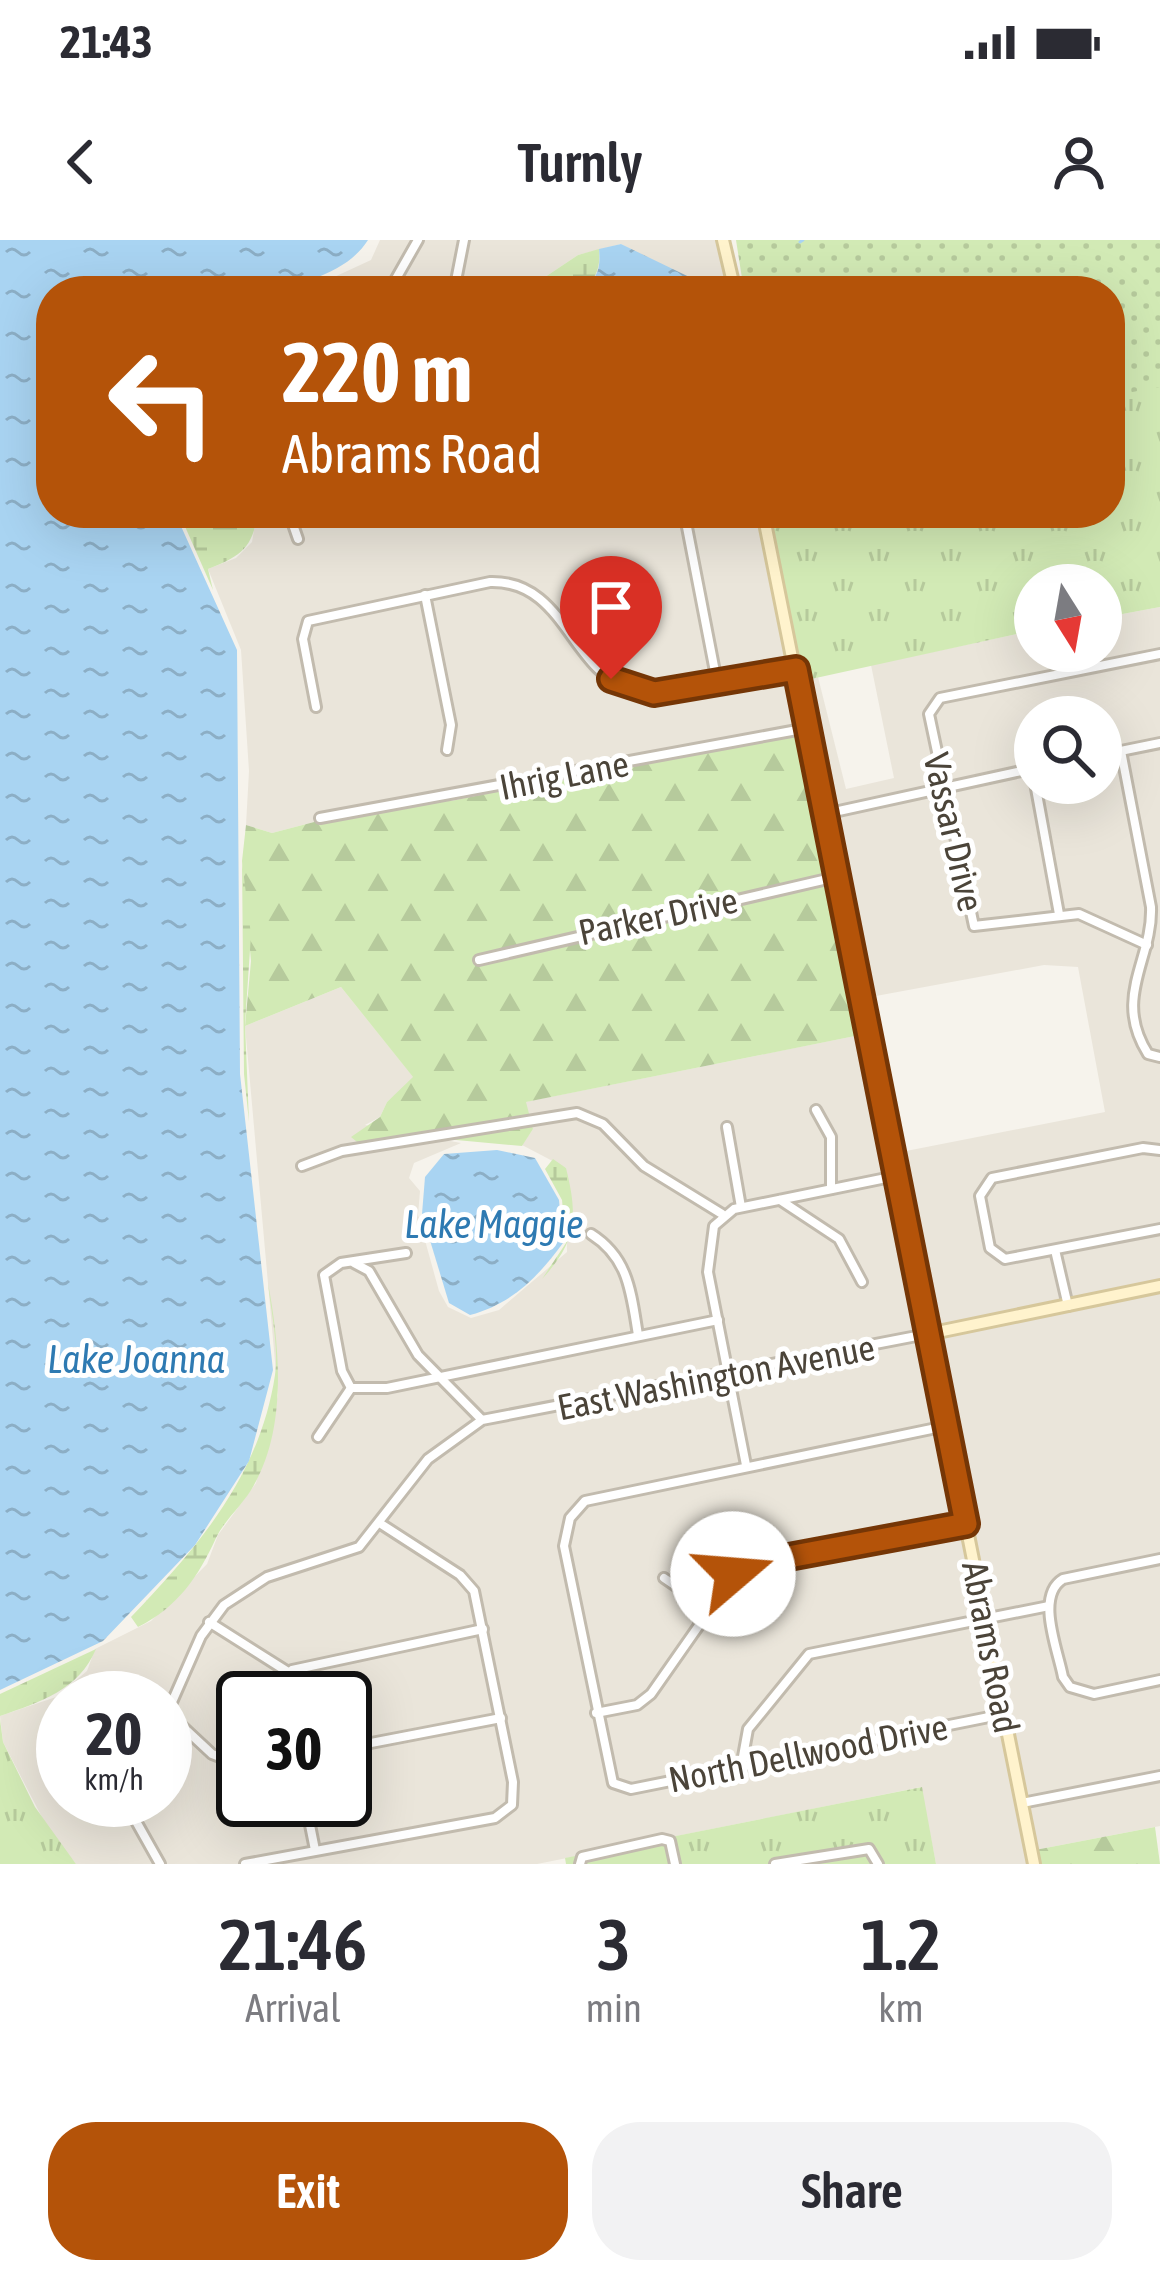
<!DOCTYPE html>
<style>
body{margin:0;font-family:"Asap Condensed",sans-serif;background:#f2f2f3;color:#2b2b33;height:100vh;display:flex;flex-direction:column;font-size:45px;white-space:nowrap}
*{box-sizing:border-box;margin:0}
p{font-size:39px;color:#7c7c81}
.icon{flex:none;width:66px;height:66px;fill:none;stroke:currentColor;stroke-width:2;stroke-linecap:round;stroke-linejoin:round}
.map{position:relative;height:1624px;overflow:hidden}
.side{display:flex;flex-direction:column;background:#fff;flex:1}
.side>*{flex:none}
.top-card{position:absolute;left:36px;top:36px;width:1089px;height:252px;border-radius:48px;box-shadow:0 12px 48px #0002;background:#b45309;color:#fff;overflow:hidden}
.needle{width:78px;rotate:169deg}
.tools{position:absolute;left:1014px;top:324px;display:grid;gap:24px}
.tools a{display:grid;place-items:center;width:108px;height:108px;border-radius:50%;background:#fff;box-shadow:0 12px 48px #0002;font-size:60px}
.speed{position:absolute;left:36px;top:1431px;display:flex;gap:24px;font-size:60px;font-weight:700;text-align:center}
.speed>*{display:grid;place-content:center;width:156px;height:156px;border-radius:50%;background:#fff;box-shadow:0 12px 48px #0002;line-height:1}
.speed small{font-size:30px;font-weight:400}
.speed .limit{border:6px solid #111;border-radius:18px;background:#fff;color:#111}
.pin{position:absolute;display:grid;place-items:center;width:102px;height:102px;color:#fff;margin:-123px -51px;border-radius:50% 50% 50% 0;rotate:-45deg;box-shadow:0 0 12px #0007}
.pin .icon{rotate:45deg}
.me{position:absolute;width:132px;margin:-66px;rotate:72deg;stroke-linejoin:round;filter:drop-shadow(0 0 9px #0008)}
.turn{display:flex;align-items:center;gap:42px;height:252px;padding:0 48px;font-size:54px}
.turn .icon{width:156px;height:156px;stroke-width:2.5}
.turn b{display:block;font-size:84px;line-height:102px}
.eta{display:flex;justify-content:space-evenly;align-items:center;height:204px;text-align:center}
.eta b{font-size:72px;font-weight:600;line-height:84px}
.action{display:flex;gap:24px;margin-top:auto;padding:24px 48px}
.action a{flex:1;height:138px;border-radius:48px;background:#b45309;color:#fff;font-size:48px;font-weight:600;line-height:138px;text-align:center}
.action a+a{background:#f2f2f3;color:#2b2b33}
.status{display:flex;justify-content:space-between;align-items:center;height:84px;padding:0 60px;background:#fff;direction:ltr}
.status svg{height:33px;fill:currentColor}
header{display:flex;justify-content:space-between;align-items:center;height:156px;padding:0 48px;background:#fff;font-size:54px;font-weight:600}
.map>svg:first-child{display:block}
.residential{fill:#eae5da;fill-rule:evenodd}
.grass{fill:url(#grass-tufts)}
.forest{fill:url(#forest-firs)}
.wetland{fill:url(#wetland-marsh)}
.park{fill:url(#park-dots)}
.water{fill:url(#water-ripples)}
.lines{fill:none;stroke-linecap:round;stroke-linejoin:round}
.stream{stroke:#a9d4f2;stroke-width:3}
.street-casing{stroke:#c2bbae;stroke-width:14}
.secondary-casing{stroke:#d6c79b;stroke-width:16}
.street{stroke:#fff;stroke-width:8}
.secondary{stroke:#fff3cd;stroke-width:10}
.route-casing{stroke:#753606;stroke-width:30}
.route{stroke:#b45309;stroke-width:21}
.labels{text-anchor:middle;dominant-baseline:central;stroke-width:10;stroke-linejoin:round;paint-order:stroke}
.street-label{font-size:36px;fill:#4b4439;stroke:#fff}
.water-label{font-size:39px;font-style:italic;fill:#2e7ab2;stroke:#fff}
</style>
<div class="status"><b>21:43</b><svg viewBox="0 0 49 12"><path d="M0 12V9h3v3zM5 12V6h3v6zM10 12V3h3v9zM15 12V0h3v12zM26 1h20v11H26zM47 4h2v5h-2z"/></svg></div>
<header><svg class="icon" aria-label="back" viewBox="0 0 24 24"><path d="M15 5l-7 7 7 7"/></svg>Turnly<svg class="icon" aria-label="person" viewBox="0 0 24 24"><circle cx="12" cy="8" r="4"/><path d="M4 21q1-7 8-7t8 7"/></svg></header>
<div class="map">
<svg width="1160" height="1624" viewBox="0 0 1160 1624">
<defs>
<pattern id="grass-tufts" width="24" height="20" patternUnits="userSpaceOnUse" patternTransform="scale(3)"><rect width="24" height="20" fill="#d2eab5"/><path d="M3 7l-1-3M5 7V3M7 7l1-3M15 17l-1-3M17 17v-4M19 17l1-3" fill="none" stroke="#b6ca9c"/></pattern>
<pattern id="forest-firs" width="22" height="20" patternUnits="userSpaceOnUse" patternTransform="scale(3)"><rect width="22" height="20" fill="#d2eab5"/><path d="M5 1l3.5 6h-7zM16 11l3.5 6h-7z" fill="#b6ca9c"/></pattern>
<pattern id="wetland-marsh" width="20" height="14" patternUnits="userSpaceOnUse" patternTransform="scale(3)"><rect width="20" height="14" fill="#d2eab5"/><path d="M1 5h8M5 5V1M11 12h8M15 12V8" fill="none" stroke="#b6ca9c"/></pattern>
<pattern id="park-dots" width="8" height="8" patternUnits="userSpaceOnUse" patternTransform="scale(3)"><rect width="8" height="8" fill="#d2eab5"/><path d="M2 2h.1M6 6h.1" fill="none" stroke="#b6ca9c" stroke-width="1.8" stroke-linecap="round"/></pattern>
<pattern id="water-ripples" width="26" height="14" patternUnits="userSpaceOnUse" patternTransform="scale(3)"><rect width="26" height="14" fill="#a9d4f2"/><path d="M2 4q2-2 4 0t4 0M15 11q2-2 4 0t4 0" fill="none" stroke="#8caec5"/></pattern>
</defs>
<rect width="100%" height="100%" fill="#f6f3ec"/>
<g class="residential">
<path d="M380,0H719L732,51H710L621,4L578,15L524,51H304L371,20Z"/>
<path d="M257,273H759L804,488L451,561L402,559L272,593L246,585L249,531L241,410L208,329L236,318L252,302Z"/>
<path d="M1160,367V1041L931,1089L873,797L901,912L1105,872L1078,727L1044,725L865,758L802,441L818,437L846,549L894,538L871,425L1035,390V411H1101V378ZM1035,477H1101V543H1035Z"/>
<path d="M341,747L414,838L387,862L380,877L365,885L461,903L414,923L409,938L420,951L418,975L439,1051L448,1067L471,1078L499,1070L567,1012L566,928L522,905L533,889L525,862L865,794L1030,1624H936L921,1547L537,1624H76L48,1589L3,1502L0,1476L56,1457L87,1431L95,1409L151,1381L207,1324L218,1295L256,1243L278,1155L245,786ZM63,1458H165V1560H63ZM243,1458H345V1560H243Z"/>
<path d="M1160,1050V1586L1035,1610L933,1097Z"/>
</g>
<g class="grass">
<path d="M1160,138V367L1101,378V345H1035V390L802,441L768,280L808,273H1110V148Z"/>
<path d="M0,1479L3,1502L35,1567L76,1624H0Z"/>
<path d="M922,1547L936,1624H566L565,1618Z"/>
</g>
<g class="forest">
<path d="M804,488L865,794L526,862L533,889L522,906L424,897L368,911L351,897L380,877L387,862L413,837L341,747L245,786L251,721L242,621L246,585L272,593L402,559L451,561Z"/>
<path d="M1155,1587L1160,1624H1038L1035,1610Z"/>
</g>
<g class="wetland">
<path d="M599,9C604,59 559,51 524,51L578,15Z"/>
<path d="M193,273H257C254,308 239,317 208,329L213,350L183,282Z"/>
<path d="M242,621L251,695L245,784L249,882L244,834Z"/>
<path d="M553,919L566,928C578,976 577,1002 542,1039L566,1003L562,960L545,929Z"/>
<path d="M268,1043C280,1106 287,1187 254,1245C244,1264 225,1279 216,1298C198,1337 178,1367 138,1387L131,1377C199,1306 260,1235 275,1135C279,1107 271,1072 268,1043Z"/>
<path d="M96,1409C79,1450 40,1462 0,1476V1454Z"/>
</g>
<path class="park" d="M736,0H1160V147L1110,156V51H744Z"/>
<g class="water">
<path d="M0,0H368C320,76 131,51 51,51V116L46,123L51,139V273H175L237,410L240,834L273,1130L249,1221L195,1305L103,1401L0,1450Z"/>
<path d="M621,4L710,47V51H578C597,40 601,31 599,9Z"/>
<path d="M497,910L535,918L559,960L563,1003C537,1038 513,1063 470,1075L449,1063L422,974L425,937L444,914Z"/>
</g>
<g class="lines">
<path class="stream" d="M800,2L803,0"/>
<defs>
<g id="street">
<path d="M389,51L418,0"/>
<path d="M454,51L464,0"/>
<path d="M289,273L298,299"/>
<path d="M414,279L415,273"/>
<path d="M686,282L717,442"/>
<path d="M425,355L451,485L447,510"/>
<path d="M316,467L303,399L308,381L490,342C565,340 570,430 630,449C670,462 751,436 794,429"/>
<path d="M1121,511L1151,667C1153,720 1112,757 1148,814L1160,817"/>
<path d="M1101,515L1160,503"/>
<path d="M1035,543L1059,674"/>
<path d="M825,574L1035,528"/>
<path d="M320,578L808,488"/>
<path d="M1147,705L1079,674L974,686L929,474L940,458L1160,414"/>
<path d="M479,720L836,637"/>
<path d="M816,870L831,897V949"/>
<path d="M727,887L741,967"/>
<path d="M1160,910L1143,908L992,938L980,956L990,1008L1005,1019L1160,989"/>
<path d="M302,926L342,911L577,873L603,884L644,926L722,974"/>
<path d="M780,960L839,999L862,1042"/>
<path d="M591,994C629,1018 631,1053 638,1095"/>
<path d="M1055,1010L1068,1066"/>
<path d="M354,1023L369,1031L418,1115L481,1179"/>
<path d="M351,1148H387L718,1080"/>
<path d="M351,1148L342,1131L324,1035L341,1023L406,1013"/>
<path d="M946,1186L585,1261L570,1278L564,1306L613,1543L631,1549L1004,1474"/>
<path d="M318,1197L351,1148"/>
<path d="M746,1225L708,1032L714,986L734,969L896,936"/>
<path d="M1160,1319L1063,1339C1035,1356 1058,1410 1063,1437L1070,1447L1094,1454L1160,1440"/>
<path d="M664,1338L708,1368"/>
<path d="M209,1382L288,1432"/>
<path d="M285,1458L287,1434L292,1430L483,1389"/>
<path d="M168,1473L212,1514L243,1526"/>
<path d="M596,1473L637,1465L651,1454L737,1331L966,1284"/>
<path d="M165,1478L201,1396L224,1365L267,1337L359,1307L428,1219L482,1180L927,1094"/>
<path d="M345,1508L501,1478"/>
<path d="M742,1522L748,1489L809,1414L1049,1366"/>
<path d="M124,1560L160,1624"/>
<path d="M305,1560L315,1610"/>
<path d="M1022,1563L1160,1536"/>
<path d="M245,1624L495,1578L512,1565L513,1542L474,1351L460,1335L381,1284"/>
<path d="M580,1624L582,1617L662,1599L670,1601L675,1624"/>
<path d="M775,1624L869,1609L878,1624"/>
</g>
<g id="secondary">
<path d="M723,0L735,51"/>
<path d="M763,273L1034,1624"/>
<path d="M928,1094L1160,1046"/>
</g>
</defs>
<use href="#street" class="street-casing"/>
<use href="#secondary" class="secondary-casing"/>
<use href="#street" class="street"/>
<use href="#secondary" class="secondary"/>
</g>
<g class="lines">
<defs>
<path id="route" d="M611,439L654,453L796,429L966,1284L762,1322L733,1334"/>
</defs>
<use href="#route" class="route-casing"/>
<use href="#route" class="route"/>
</g>
<g class="labels">
<g class="street-label">
<text transform="translate(564 535) rotate(-11)">Ihrig Lane</text>
<text transform="translate(954 592) rotate(77)">Vassar Drive</text>
<text transform="translate(658 676) rotate(-12)">Parker Drive</text>
<text transform="translate(716 1137) rotate(-11)">East Washington Avenue</text>
<text transform="translate(991 1407) rotate(79)">Abrams Road</text>
<text transform="translate(808 1513) rotate(-11)">North Dellwood Drive</text>
</g>
<g class="water-label">
<text x="494" y="984">Lake Maggie</text>
<text x="136" y="1119">Lake Joanna</text>
</g>
</g>
</svg>
<div class="tools">
<a><svg class="needle" viewBox="-14 -14 28 28"><path d="M0-13l5 13h-10z" fill="#e53935"/><path d="M0 13l5-13h-10z" fill="#7c7c81"/></svg></a>
<a><svg class="icon" aria-label="search" viewBox="0 0 24 24"><circle cx="10" cy="10" r="6"/><path d="M15 15l6 6"/></svg></a>
</div>
<div class="speed"><div>20<small>km/h</small></div><div class="limit">30</div></div>
<div class="pin" style="left:611px;top:439px;background:#d93025"><svg class="icon" aria-label="arrive" viewBox="0 0 24 24"><path d="M6 21V4h12l-3 4 3 4H6"/></svg></div>
<svg class="me" style="left:733px;top:1334px" viewBox="-20 -20 40 40"><circle r="19" fill="#fff"/><path d="M0-13L10 11 0 6-10 11z" fill="#b45309"/></svg>
<div class="top-card">
<div class="turn"><svg class="icon" aria-label="left" viewBox="0 0 24 24"><path d="M17 20v-9H6M10 6l-5 5 5 5"/></svg><div><b>220 m</b>Abrams Road</div></div>
</div>
</div>
<section class="side">
<div class="eta">
<div><b>21:46</b><p>Arrival</p></div>
<div><b>3</b><p>min</p></div>
<div><b>1.2</b><p>km</p></div>
</div>
<div class="action"><a>Exit</a><a>Share</a></div>
</section>
